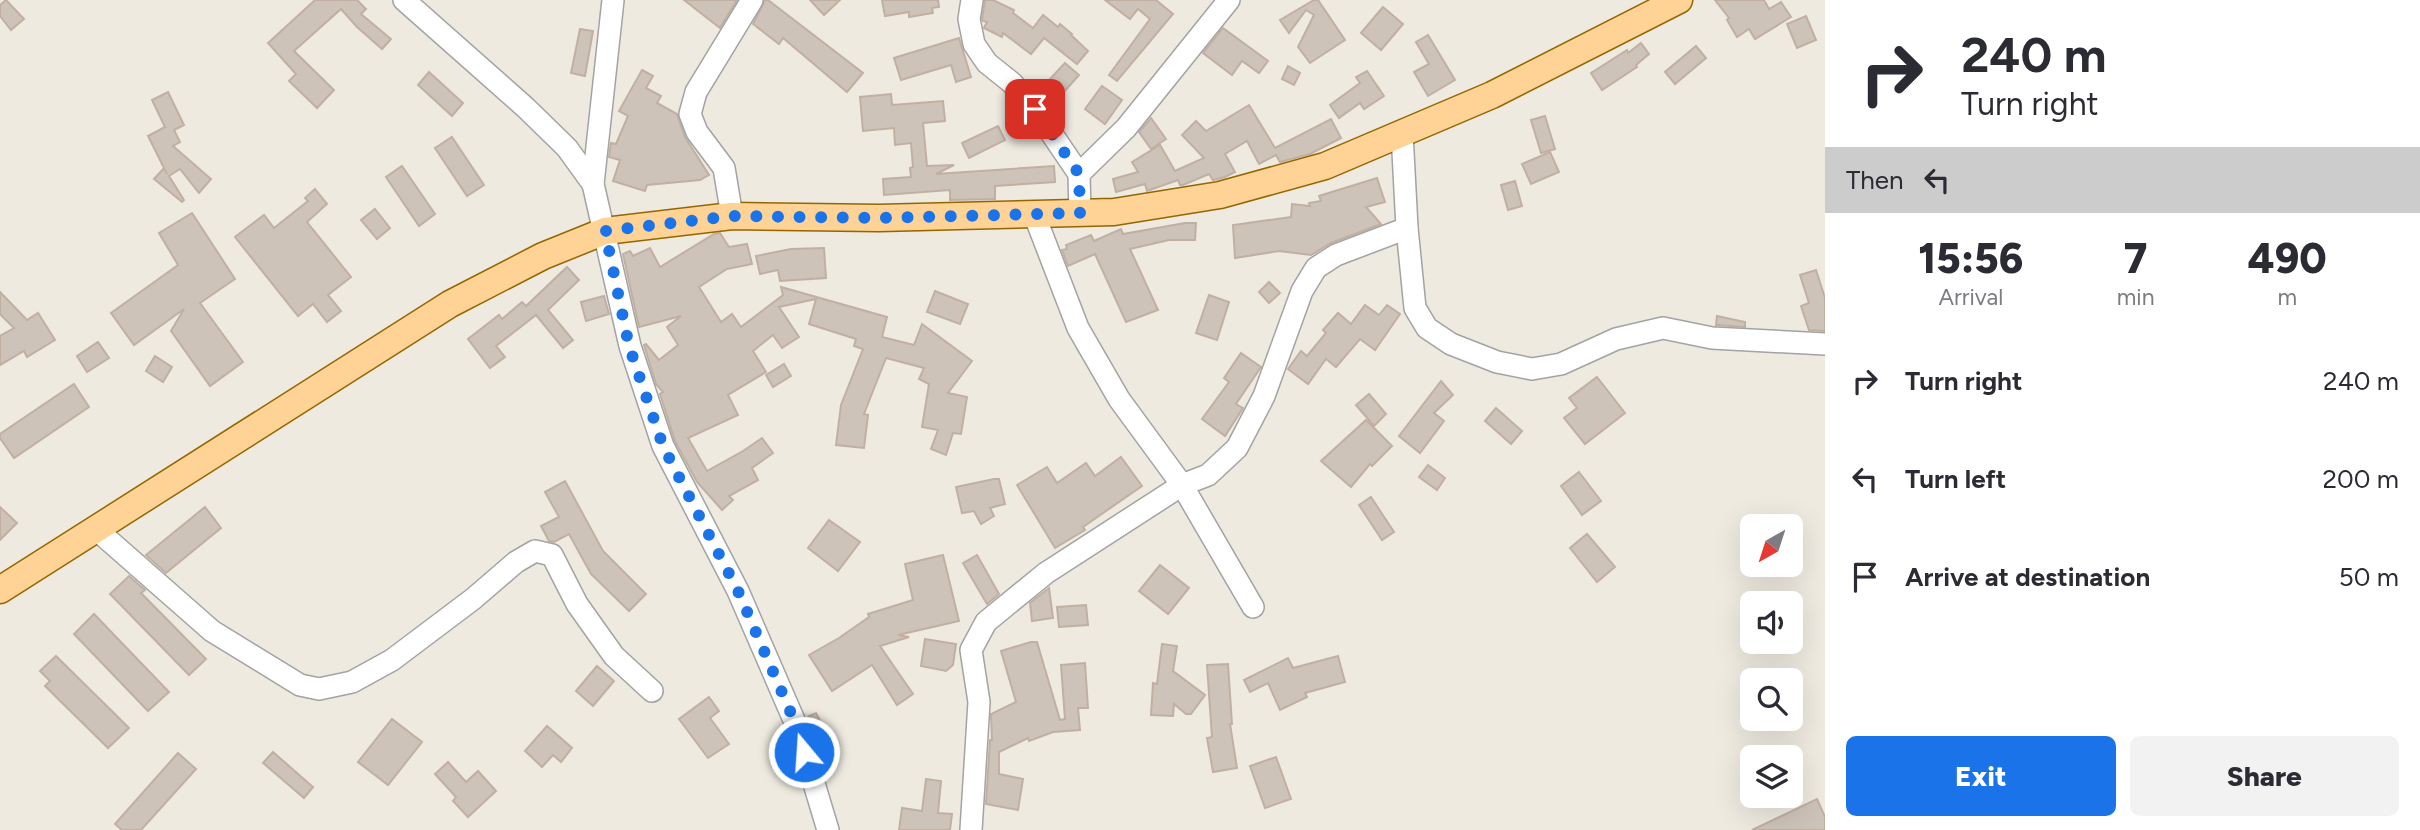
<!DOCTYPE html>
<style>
body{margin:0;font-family:Figtree,sans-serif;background:#f2f2f3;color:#2b2b33;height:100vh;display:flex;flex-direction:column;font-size:26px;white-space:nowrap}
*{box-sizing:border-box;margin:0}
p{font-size:23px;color:#7c7c81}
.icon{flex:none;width:38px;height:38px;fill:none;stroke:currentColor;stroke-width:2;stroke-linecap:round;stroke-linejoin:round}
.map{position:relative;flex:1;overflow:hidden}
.drawer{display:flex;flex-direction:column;background:#fff;width:595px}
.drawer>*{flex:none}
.banner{background:#fff;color:#2b2b33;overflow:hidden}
.needle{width:46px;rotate:219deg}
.controls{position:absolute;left:1740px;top:514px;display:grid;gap:14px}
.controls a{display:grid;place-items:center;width:63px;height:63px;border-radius:10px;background:#fff;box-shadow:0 7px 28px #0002;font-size:35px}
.pin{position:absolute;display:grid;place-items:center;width:60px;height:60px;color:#fff;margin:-30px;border-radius:14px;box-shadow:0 4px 10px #0006}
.me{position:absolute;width:77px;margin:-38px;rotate:342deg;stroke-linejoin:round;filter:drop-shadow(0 0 5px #0008)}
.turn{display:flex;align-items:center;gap:24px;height:147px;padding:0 21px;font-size:32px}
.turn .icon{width:91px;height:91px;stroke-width:2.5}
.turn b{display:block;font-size:49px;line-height:60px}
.then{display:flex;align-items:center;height:66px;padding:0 21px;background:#0003;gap:14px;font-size:26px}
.eta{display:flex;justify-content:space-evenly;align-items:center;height:119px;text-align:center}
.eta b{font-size:42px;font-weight:800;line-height:49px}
.button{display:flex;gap:14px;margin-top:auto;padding:14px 21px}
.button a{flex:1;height:80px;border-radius:10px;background:#1a73e8;color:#fff;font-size:28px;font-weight:800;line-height:80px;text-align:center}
.button a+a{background:#f2f2f3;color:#2b2b33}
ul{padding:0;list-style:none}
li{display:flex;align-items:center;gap:21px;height:98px;padding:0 21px}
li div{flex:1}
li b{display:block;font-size:26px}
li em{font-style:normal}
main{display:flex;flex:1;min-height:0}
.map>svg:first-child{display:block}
.building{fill:#cec3b9;stroke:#c1b0a2;stroke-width:2}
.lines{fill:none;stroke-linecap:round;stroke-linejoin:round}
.minor-casing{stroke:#a3a3a3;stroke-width:24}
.major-casing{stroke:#946600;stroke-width:29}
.minor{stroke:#fff;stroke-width:21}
.major{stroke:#ffd395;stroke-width:26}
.route{stroke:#1a73e8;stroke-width:12;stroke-dasharray:0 21.6}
</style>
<main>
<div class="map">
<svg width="1825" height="830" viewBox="0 0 1825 830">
<rect width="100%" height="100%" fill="#eeeae0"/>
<g class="building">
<path d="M6,0L24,19L11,30L0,16V5Z"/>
<path d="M315,0H357L366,9L361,14L391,39L382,49L357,27L341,9L294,51L334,90L317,108L289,81L296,74L268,43Z"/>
<path d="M684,0H737L720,28Z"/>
<path d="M765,0H768L863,73L847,92L783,38L779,44L753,24Z"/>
<path d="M810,0H840L824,15Z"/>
<path d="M882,0H938L939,7L932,8L933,13L909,17V12L885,16Z"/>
<path d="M985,0H993L1014,10L1013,13L1033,28L1043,15L1058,27L1060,24L1072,34L1071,35L1088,51L1077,64L1044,38L1031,54L1003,33L1002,37L984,28L987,22L983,21L982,19Z"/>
<path d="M1105,0H1156L1173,14L1117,81L1109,75L1150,19L1138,9L1130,19Z"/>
<path d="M1314,0H1318L1345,40L1310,63L1298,47L1314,15L1306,10L1289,33L1280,20Z"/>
<path d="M1715,0H1764L1769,9L1781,2L1791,17L1755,39L1749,29L1737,37L1727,20L1729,18Z"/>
<path d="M1383,7L1403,24L1381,50L1361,33Z"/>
<path d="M1806,16L1816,40L1797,48L1787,24Z"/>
<path d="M1223,28L1268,61L1259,73L1242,61L1232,75L1203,53Z"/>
<path d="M580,29L593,31L585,76L571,73Z"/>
<path d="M1428,35L1455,80L1428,96L1414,72L1429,64L1416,42Z"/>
<path d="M959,38L971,77L956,82L951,65L901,80L894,58Z"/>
<path d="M1641,43L1649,54L1636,65L1637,67L1602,90L1591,73L1627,50L1628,53Z"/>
<path d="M1696,46L1706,58L1675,84L1665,72Z"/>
<path d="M1065,63L1079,75L1064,92L1050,79Z"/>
<path d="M1288,66L1300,73L1294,85L1282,79Z"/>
<path d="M642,70L653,76L646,88L661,96L657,103L677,114L685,137L709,175L700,180L647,185L645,191L613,181L620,160L609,157L611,143L616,144L628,116L619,111Z"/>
<path d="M1367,71L1384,96L1364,109L1360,103L1339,118L1330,105L1360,83L1356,77Z"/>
<path d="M429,72L463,103L452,116L418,85Z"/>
<path d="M1102,86L1122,100L1105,124L1085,109Z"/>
<path d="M168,92L184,125L174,130L180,142L173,146L211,179L199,193L180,169L169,176L184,200L182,202L154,179L164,168L167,174L148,136L165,127L152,100Z"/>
<path d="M891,94L892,105L943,101L945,121L923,123L927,166L954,165L936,174L1054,166L1055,182L995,186V199L950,200V190L884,195L883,179L911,177L910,168L913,167L911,143L895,145L894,128L863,131L860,97Z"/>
<path d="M1249,105L1275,148L1331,119L1341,138L1310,154L1280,162L1276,155L1259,164L1247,141L1225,154L1235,172L1225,177L1213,180L1209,174L1183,185H1180L1178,180L1147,191L1145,184L1116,192L1113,179L1138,172L1132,162L1160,145L1175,171L1204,158L1182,135L1196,121L1206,131Z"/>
<path d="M1545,116L1555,149L1541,153L1531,120Z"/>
<path d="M1151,118L1166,139L1151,149L1139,132Z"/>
<path d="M998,126L1005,140L969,158L962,143Z"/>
<path d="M452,137L484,185L467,196L435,148Z"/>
<path d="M1550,152L1559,172L1531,184L1522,164Z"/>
<path d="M402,166L435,214L419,226L386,177Z"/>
<path d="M1377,178L1385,202L1366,207L1381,224L1331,243L1311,255L1279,251L1235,258L1233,225L1291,217L1292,204L1310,206L1309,203L1321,201L1319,196Z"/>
<path d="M1515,181L1522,206L1508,210L1501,185Z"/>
<path d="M315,189L327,204L307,222L351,277L328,295L341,311L327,322L313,304L298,316L235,237L264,215L274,228L308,201L305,198Z"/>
<path d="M375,209L390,228L377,239L361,220Z"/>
<path d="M192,213L235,279L200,303L243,362L210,386L171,331L184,309L134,345L111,313L178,265L159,233Z"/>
<path d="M1185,223H1196L1195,240H1169L1130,249L1158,310L1126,322L1095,254L1068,266L1062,250L1067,249L1066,245L1091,235L1094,241L1121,229L1123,234Z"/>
<path d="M720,233L729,247L747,244L752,264L727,269L699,287L721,322L732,314L741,327L783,295L781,287L887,317L882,337L914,345L922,324L972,361L948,393L967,397L961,434L953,433L946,455L931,449L938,430L922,427L929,384L919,379L924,368L886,358L864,414L868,415L864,448L836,445L841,405L863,349L854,346L856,339L809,324L816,299L779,307L799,337L782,348L773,335L753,351L766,372L728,395L738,415L688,438L707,471L743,451L762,438L773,453L752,468L758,480L729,496L733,500L722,510L697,482L675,441L660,394L663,392L656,384L644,345L646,344L659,360L678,345L667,327L681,316L639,327L623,254L630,251L633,256L650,248L660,267L714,234Z"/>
<path d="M824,248L826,278L780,281L778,270L760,274L756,256L791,249Z"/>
<path d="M567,267L579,280L548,310L573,340L563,348L536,315L496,346L505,357L490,368L468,339L499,315L502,319L522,302L526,306Z"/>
<path d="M1816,270L1825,298V331L1809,330L1801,306L1809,303L1800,275Z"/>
<path d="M1269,282L1280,293L1269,303L1259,292Z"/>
<path d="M935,291L968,304L960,324L927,312Z"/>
<path d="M0,292L27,320L38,313L55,340L27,357L24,351L0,365V336L14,328L0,314Z"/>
<path d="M1209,295L1229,302L1217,340L1196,333Z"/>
<path d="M604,296L609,314L586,321L581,302Z"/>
<path d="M1365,305L1379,315L1387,305L1400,314L1375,350L1360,339L1336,367L1326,359L1308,384L1288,369L1301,351L1307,356L1326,333L1323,330L1338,313L1351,324Z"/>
<path d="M1717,316L1745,322V327L1716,325Z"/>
<path d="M98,342L109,358L87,372L77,356Z"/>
<path d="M1241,353L1261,367L1236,404L1243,408L1225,436L1202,419L1229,382L1224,378Z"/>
<path d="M155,356L172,367L163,382L146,371Z"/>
<path d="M784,364L791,376L773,387L766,375Z"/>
<path d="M1597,377L1625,413L1585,444L1564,418L1577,408L1569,398Z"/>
<path d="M1441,381L1453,395L1434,413L1444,421L1420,453L1399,436Z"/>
<path d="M74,384L89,407L14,458L0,438V434Z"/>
<path d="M1369,394L1386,414L1374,426L1356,405Z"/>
<path d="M1496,408L1522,431L1511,444L1485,421Z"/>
<path d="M1366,420L1392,446L1372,466L1370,464L1351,487L1321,461Z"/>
<path d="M1121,457L1142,486L1083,527L1085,530L1055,548L1017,485L1047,467L1057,483L1086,463L1095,476Z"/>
<path d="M1428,465L1445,478L1437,490L1419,477Z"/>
<path d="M1579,472L1601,501L1582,515L1561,486Z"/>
<path d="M994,479H999L1005,504L990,508L994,516L981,524L974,511L962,513L956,487Z"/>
<path d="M565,481L603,551L646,594L629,611L591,574L569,534L554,542L549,541L541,526L559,517L545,492Z"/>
<path d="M1371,497L1394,532L1382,540L1359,505Z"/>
<path d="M0,507L17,523L0,540Z"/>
<path d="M205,507L221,528L166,573L146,555Z"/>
<path d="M829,520L860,542L838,571L808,548Z"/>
<path d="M1587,534L1615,567L1597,582L1570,548Z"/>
<path d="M943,555L959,621L898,635L909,637L880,646L913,694L897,705L872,665L832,691L809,655L839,638L869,617L868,614L913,600L905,564Z"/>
<path d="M977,555L999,594L987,604L963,563Z"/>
<path d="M1160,565L1189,588L1168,614L1139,591Z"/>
<path d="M129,576L145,590L141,593L206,659L189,675L110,594Z"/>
<path d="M1049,588L1053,618L1032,621L1030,603Z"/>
<path d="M1086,605L1088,625L1059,627L1057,607Z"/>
<path d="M94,614L169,692L148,711L74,634Z"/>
<path d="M925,639L956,644L953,665L946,671L921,666Z"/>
<path d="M1031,642H1037L1060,720L1065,719L1061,665L1085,663L1088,708H1078L1080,730L1053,732L1029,741L1028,738L999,752V774L1023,779L1018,810L986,804L990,740H992L991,714L1016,702L1001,651Z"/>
<path d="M1162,644L1177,646L1173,671L1205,695L1191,714H1186L1174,704L1173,716L1151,715L1153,683L1157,684Z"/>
<path d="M56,656L129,728L108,748L45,686L50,681L40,671Z"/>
<path d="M1338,656L1345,682L1305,693L1307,697L1280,710L1268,683L1250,692L1244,680L1288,658L1293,668Z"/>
<path d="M1228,664L1232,724H1230L1237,768L1213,772L1207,738L1212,737L1207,665Z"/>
<path d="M597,666L614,681L593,706L576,691Z"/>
<path d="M709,697L719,711L710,718L729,744L708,758L679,719Z"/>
<path d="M816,713L829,738L816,745L807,717Z"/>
<path d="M392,719L422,742L388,785L358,762Z"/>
<path d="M547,726L572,748L561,762L553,755L542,767L525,751Z"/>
<path d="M273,752L313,787L304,798L263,763Z"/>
<path d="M178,753L196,769L141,830H122L115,824Z"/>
<path d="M1276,757L1291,799L1265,808L1250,766Z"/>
<path d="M448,762L466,782L478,771L496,791L468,817L453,801L456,797L435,774Z"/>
<path d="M926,779L941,781L938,813L952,814L950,830H899L902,808L922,811Z"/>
<path d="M1817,799L1825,817V830H1752Z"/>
</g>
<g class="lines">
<defs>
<g id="minor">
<path d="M404,0L526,108L567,148L593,184"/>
<path d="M613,0L593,184L630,346L663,446L738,591L797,727L828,830"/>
<path d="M972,0L969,19L974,44L987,63L1012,83L1035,109L1079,174L1080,213"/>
<path d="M1402,133L1407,228L1415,308L1427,328L1451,344L1497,362L1532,369L1561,364L1616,339L1663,328L1712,338L1825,344"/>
<path d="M1079,174L1126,128L1229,0"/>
<path d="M1034,214L1078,328L1119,399L1182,485L1253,607"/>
<path d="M732,216L724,168L697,132L690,114L696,92L752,0"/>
<path d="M97,530L212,631L300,685L319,689L352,682L392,660L473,599L516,562L535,551L552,555L577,604L614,656L652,691"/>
<path d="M971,830L979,702L971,650L986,622L1046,573L1182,485L1208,475L1237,448L1264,396L1302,291L1316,268L1336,255L1407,228"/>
</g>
<path id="major" d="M0,590L450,304L543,256L605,231L732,216L879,218L1114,212L1220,195L1325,166L1492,95L1679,0"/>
</defs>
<use href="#minor" class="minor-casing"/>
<use href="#major" class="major-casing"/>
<use href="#minor" class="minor"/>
<use href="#major" class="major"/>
</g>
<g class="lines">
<path class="route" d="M804,752L797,727L738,591L663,446L629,346L605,231L732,216L879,218L1080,213L1079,174L1035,109"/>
</g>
</svg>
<div class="controls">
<a><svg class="needle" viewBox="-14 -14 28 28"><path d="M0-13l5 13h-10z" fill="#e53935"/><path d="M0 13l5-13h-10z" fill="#7c7c81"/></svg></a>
<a><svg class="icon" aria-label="sound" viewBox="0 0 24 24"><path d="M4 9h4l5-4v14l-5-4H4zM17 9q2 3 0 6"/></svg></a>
<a><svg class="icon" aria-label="search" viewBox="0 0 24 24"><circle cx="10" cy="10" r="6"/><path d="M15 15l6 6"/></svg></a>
<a><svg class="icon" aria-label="layers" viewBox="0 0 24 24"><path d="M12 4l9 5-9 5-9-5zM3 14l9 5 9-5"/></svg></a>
</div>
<div class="pin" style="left:1035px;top:109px;background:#d93025"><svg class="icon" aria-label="arrive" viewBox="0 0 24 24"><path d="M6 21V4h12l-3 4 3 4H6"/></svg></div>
<svg class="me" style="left:804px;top:752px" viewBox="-20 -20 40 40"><circle r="17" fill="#1a73e8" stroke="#fff" stroke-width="3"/><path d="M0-11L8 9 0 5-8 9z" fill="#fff"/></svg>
</div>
<section class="drawer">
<div class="banner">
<div class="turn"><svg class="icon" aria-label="right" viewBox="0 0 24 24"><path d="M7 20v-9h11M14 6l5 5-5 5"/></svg><div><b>240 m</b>Turn right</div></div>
<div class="then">Then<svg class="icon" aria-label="left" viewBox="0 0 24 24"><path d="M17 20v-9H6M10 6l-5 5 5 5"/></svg></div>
</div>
<div class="eta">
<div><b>15:56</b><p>Arrival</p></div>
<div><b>7</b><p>min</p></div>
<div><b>490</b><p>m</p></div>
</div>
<ul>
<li><svg class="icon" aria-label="right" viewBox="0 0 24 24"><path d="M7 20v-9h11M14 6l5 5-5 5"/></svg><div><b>Turn right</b></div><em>240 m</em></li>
<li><svg class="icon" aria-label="left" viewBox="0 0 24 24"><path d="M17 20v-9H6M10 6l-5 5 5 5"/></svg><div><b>Turn left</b></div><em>200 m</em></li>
<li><svg class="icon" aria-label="arrive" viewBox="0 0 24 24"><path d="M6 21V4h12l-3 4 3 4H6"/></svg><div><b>Arrive at destination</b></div><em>50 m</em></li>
</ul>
<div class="button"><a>Exit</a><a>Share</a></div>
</section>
</main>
